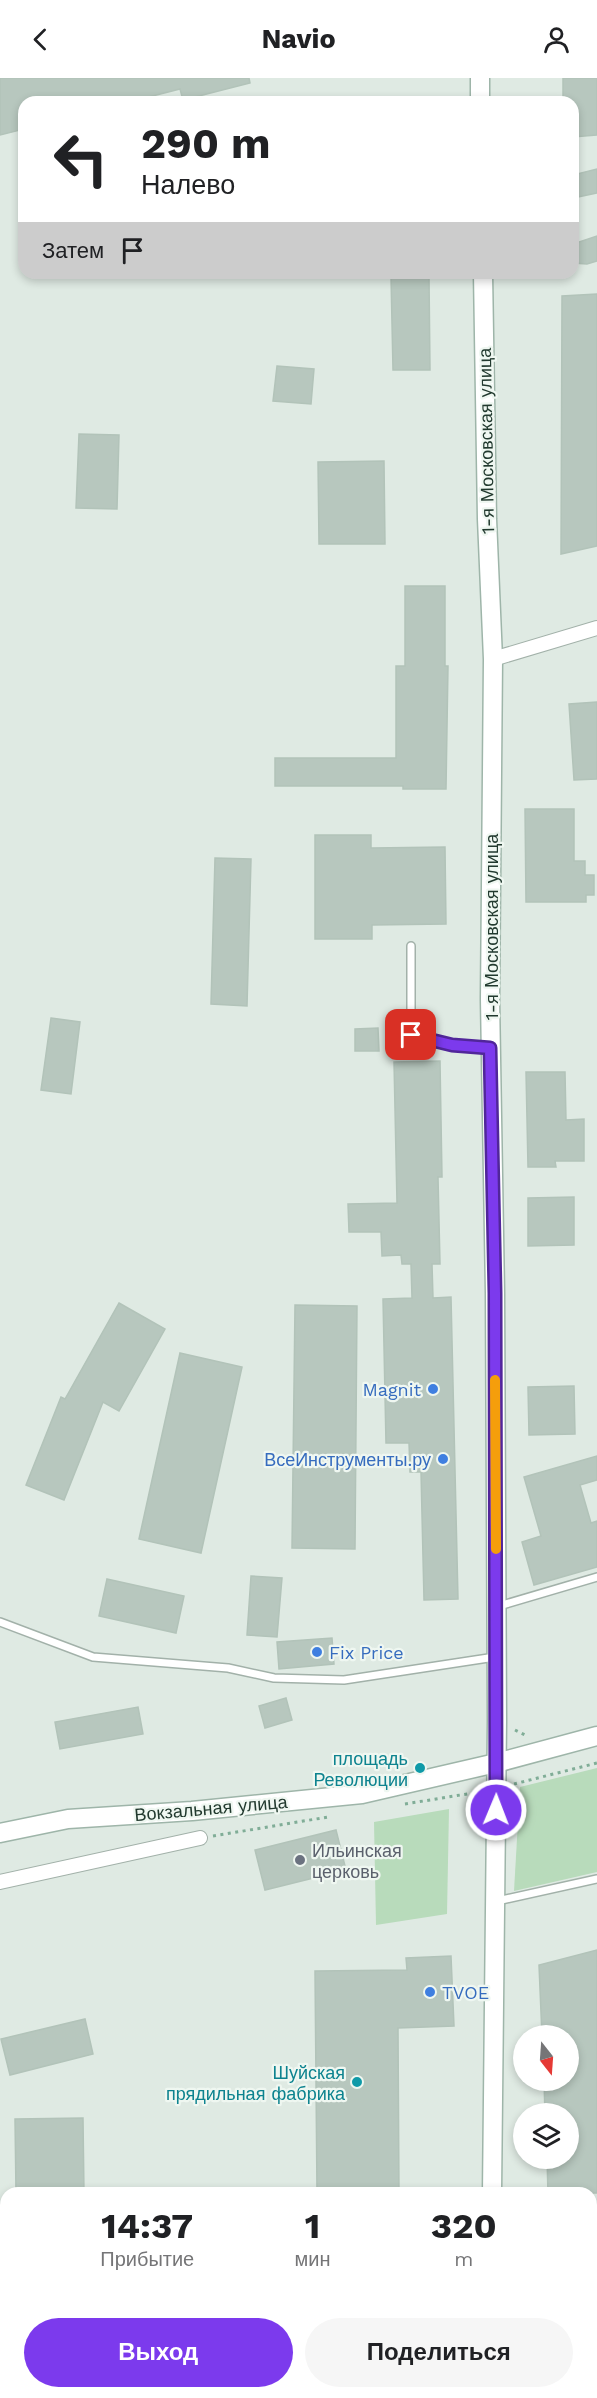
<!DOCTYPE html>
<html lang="ru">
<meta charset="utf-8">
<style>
body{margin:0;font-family:"Work Sans",sans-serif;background:#f6f6f6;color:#202124;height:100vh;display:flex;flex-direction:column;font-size:22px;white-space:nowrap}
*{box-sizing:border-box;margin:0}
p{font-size:20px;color:#757577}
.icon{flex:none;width:33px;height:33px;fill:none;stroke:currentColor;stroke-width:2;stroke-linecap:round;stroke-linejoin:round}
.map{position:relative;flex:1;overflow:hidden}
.panel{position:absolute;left:0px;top:2109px;width:597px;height:212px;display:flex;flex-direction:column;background:#fff;border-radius:18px 18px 0 0;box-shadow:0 3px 9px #0003}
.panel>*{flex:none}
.banner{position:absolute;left:18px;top:18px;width:561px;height:183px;border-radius:18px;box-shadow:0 3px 9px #0003;background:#fff;color:#202124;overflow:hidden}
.needle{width:39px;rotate:163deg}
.fabs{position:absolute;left:513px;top:1947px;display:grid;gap:12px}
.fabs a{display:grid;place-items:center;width:66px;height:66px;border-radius:50%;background:#fff;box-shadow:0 3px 9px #0003;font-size:30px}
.pin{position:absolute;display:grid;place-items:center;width:51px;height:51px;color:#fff;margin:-26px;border-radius:12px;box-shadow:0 3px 9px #0006}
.me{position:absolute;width:66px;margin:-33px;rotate:1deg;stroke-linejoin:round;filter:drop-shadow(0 0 4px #0008)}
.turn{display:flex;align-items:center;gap:21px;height:126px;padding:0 24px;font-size:27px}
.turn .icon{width:78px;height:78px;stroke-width:2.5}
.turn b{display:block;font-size:42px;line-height:51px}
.then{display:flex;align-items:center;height:57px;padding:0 24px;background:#0003;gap:12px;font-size:22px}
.eta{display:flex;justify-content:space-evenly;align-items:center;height:102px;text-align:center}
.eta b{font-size:36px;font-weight:700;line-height:42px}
.button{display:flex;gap:12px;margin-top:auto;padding:12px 24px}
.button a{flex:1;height:69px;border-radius:36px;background:#7c3aed;color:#fff;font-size:24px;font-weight:700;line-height:69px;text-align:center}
.button a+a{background:#f6f6f6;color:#202124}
header{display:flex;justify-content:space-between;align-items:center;height:78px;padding:0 24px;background:#fff;font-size:27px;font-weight:700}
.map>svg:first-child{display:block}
.green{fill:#b8dbbb}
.building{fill:#b7c7be;stroke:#b2c3b9;stroke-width:1.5}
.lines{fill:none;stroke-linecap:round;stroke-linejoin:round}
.lane-casing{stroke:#a2b1a9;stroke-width:10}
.street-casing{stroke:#a2b1a9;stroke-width:16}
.secondary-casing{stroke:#9eb5a9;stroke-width:21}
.path{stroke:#80ad97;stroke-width:3;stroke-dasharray:3 4.5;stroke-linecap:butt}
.lane{stroke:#fff;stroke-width:7}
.street{stroke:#fff;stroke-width:14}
.secondary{stroke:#fff;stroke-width:18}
.route-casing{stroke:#51269a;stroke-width:15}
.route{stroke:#7c3aed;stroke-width:10}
.slow{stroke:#f59e0b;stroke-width:10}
.shop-dot{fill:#3f7fe0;stroke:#eff7f1;stroke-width:2}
.culture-dot{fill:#0f9aa8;stroke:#eff7f1;stroke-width:2}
.worship-dot{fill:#6b7280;stroke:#eff7f1;stroke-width:2}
.labels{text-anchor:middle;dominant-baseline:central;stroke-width:4.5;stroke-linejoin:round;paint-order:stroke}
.street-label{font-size:18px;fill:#21392e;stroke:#eff7f1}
.shop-label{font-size:18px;fill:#366cbe;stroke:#eff7f1;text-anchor:end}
.culture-label{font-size:18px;fill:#0d838f;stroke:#eff7f1;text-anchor:end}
.worship-label{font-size:18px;fill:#5b616d;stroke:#eff7f1;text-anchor:start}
</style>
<header><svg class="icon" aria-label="back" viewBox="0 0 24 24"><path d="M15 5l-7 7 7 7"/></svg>Navio<svg class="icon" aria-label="person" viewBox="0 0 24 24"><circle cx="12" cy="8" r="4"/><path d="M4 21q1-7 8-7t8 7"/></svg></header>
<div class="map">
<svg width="597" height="2320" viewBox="0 0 597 2320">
<rect width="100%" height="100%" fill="#dfeae3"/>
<g class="green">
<path d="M597,1690V1794L514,1813L520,1709Z"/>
<path d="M449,1731L447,1836L376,1847L374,1744Z"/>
</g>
<g class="building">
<path d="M0,0H249L250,5L183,22L180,11L129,24H24V51L0,57Z"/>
<path d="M563,0H597V57L573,59V24H563Z"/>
<path d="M597,91V115L573,120V97Z"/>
<path d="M597,158V183L587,186L573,185V166Z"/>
<path d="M429,198L430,292H393L391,199Z"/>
<path d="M597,216V468L561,476L562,218Z"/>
<path d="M277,288L314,291L311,326L273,323Z"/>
<path d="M79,356L119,357L117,431L76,430Z"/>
<path d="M384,383L385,466H319L318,384Z"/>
<path d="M405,508H445V588H448L446,711H403V708H275V680H396V588H405Z"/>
<path d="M597,624V701L574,702L569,626Z"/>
<path d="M525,731H574V783H585V797H594V817H586V824H526Z"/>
<path d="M315,757H371V770L445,769L446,846L372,847V861H315Z"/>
<path d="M215,780L251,781L247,928L211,926Z"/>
<path d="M51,940L80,944L71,1016L41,1012Z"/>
<path d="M378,950L379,973H355V951Z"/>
<path d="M440,983L442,1099H438L440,1186H432L433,1220L451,1219L458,1521L424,1522L421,1394H410L409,1365H386L383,1221L412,1220L411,1186H402L401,1177L382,1178L381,1154H349L348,1126L397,1125L394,984Z"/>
<path d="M526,994H565L566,1042L584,1041V1083H555L556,1089H528Z"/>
<path d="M574,1119V1167L528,1168V1120Z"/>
<path d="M119,1225L165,1251L119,1333L103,1324L64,1422L26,1407L61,1319L65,1321Z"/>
<path d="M295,1227L357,1228L355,1471L292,1470Z"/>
<path d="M180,1275L242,1289L201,1475L139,1461Z"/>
<path d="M574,1308L575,1356L529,1357L528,1309Z"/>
<path d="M597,1378V1402L580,1407L591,1445L597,1443V1489L534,1507L522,1464L541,1458L524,1399Z"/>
<path d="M251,1498L282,1500L277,1559L247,1557Z"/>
<path d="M107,1501L184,1518L176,1555L99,1538Z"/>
<path d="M332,1560L334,1586L279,1591L277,1564Z"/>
<path d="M286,1620L292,1642L265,1650L259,1628Z"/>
<path d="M138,1629L143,1656L60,1671L55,1644Z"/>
<path d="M336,1752L346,1792L265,1812L255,1772Z"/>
<path d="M597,1872V2115H548L547,2080H568V2036H545L544,2002H568V1958H542L539,1887Z"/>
<path d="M451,1878L454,1948L398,1950L399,2115H317L315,1893L407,1892L406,1880Z"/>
<path d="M85,1941L93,1976L10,1997L1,1961Z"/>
<path d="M83,2040L84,2115H16L15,2041Z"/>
</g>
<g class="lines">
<defs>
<g id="lane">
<path d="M411,868V957L452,967L491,970"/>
<path d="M499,1528L597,1499"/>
<path d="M0,1544L93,1579L228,1590L274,1600L344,1602L495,1579"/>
<path d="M497,1823L597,1801"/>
</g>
<g id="street">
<path d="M493,581L597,550"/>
<path d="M0,1804L200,1760"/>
</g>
<g id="secondary">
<path d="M480,0V24"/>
<path d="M483,195L487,441L493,581L490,921L495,1215L497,1643L492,2115"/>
<path d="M0,1755L68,1741L192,1733L362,1716L496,1685L597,1658"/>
<path d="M491,2320V2314"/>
</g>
</defs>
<use href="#lane" class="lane-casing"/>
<use href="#street" class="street-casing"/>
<use href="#secondary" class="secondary-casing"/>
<g class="path">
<path d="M515,1652L527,1658"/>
<path d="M514,1706L597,1685"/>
<path d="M405,1726L479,1714"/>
<path d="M213,1758L328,1739"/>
</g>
<use href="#lane" class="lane"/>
<use href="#street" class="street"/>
<use href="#secondary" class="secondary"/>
</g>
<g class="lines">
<defs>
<path id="route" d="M411,957L452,967L490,970L495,1215L496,1732"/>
</defs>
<use href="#route" class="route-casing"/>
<use href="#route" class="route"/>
<path class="slow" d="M495,1302L496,1471"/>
</g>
<g class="shop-dot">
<circle cx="433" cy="1311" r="6"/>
<circle cx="443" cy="1381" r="6"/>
<circle cx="317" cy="1574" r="6"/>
<circle cx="430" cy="1914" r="6"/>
</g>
<g class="culture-dot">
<circle cx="420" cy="1690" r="6"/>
<circle cx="357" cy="2004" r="6"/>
</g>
<circle class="worship-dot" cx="300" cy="1782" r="6"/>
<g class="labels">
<g class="street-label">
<text transform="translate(486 363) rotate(-91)">1-я Московская улица</text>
<text transform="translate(491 849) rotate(-90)">1-я Московская улица</text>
<text transform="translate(211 1730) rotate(-5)">Вокзальная улица</text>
</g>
<g class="shop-label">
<text x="421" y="1311">Magnit</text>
<text x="431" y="1381">ВсеИнструменты.ру</text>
<text x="329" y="1574" text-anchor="start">Fix Price</text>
<text x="442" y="1914" text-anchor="start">TVOE</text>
</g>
<g class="culture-label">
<text x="408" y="1680">площадь<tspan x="408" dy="21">Революции</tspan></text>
<text x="345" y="1994">Шуйская<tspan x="345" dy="21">прядильная фабрика</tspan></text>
</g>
<g class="worship-label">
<text x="312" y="1772">Ильинская<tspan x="312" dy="21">церковь</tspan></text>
</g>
</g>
</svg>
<div class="fabs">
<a><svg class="needle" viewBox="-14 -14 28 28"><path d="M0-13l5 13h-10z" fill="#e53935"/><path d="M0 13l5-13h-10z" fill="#757577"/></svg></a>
<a><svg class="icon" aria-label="layers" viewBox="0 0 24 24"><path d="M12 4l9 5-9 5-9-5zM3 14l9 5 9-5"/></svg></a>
</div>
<div class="pin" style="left:411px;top:957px;background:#d93025"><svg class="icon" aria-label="arrive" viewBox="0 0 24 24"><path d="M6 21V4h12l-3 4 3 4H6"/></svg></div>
<svg class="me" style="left:496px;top:1732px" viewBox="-20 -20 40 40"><circle r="17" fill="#7c3aed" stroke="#fff" stroke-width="3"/><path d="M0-11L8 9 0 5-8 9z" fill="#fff"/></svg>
<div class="banner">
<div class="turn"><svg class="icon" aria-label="left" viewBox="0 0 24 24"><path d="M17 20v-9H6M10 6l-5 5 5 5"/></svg><div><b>290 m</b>Налево</div></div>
<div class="then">Затем<svg class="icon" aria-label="arrive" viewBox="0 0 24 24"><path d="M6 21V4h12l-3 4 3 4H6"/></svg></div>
</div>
<section class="panel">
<div class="eta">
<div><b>14:37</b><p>Прибытие</p></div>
<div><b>1</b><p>мин</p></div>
<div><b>320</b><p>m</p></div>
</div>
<div class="button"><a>Выход</a><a>Поделиться</a></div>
</section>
</div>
